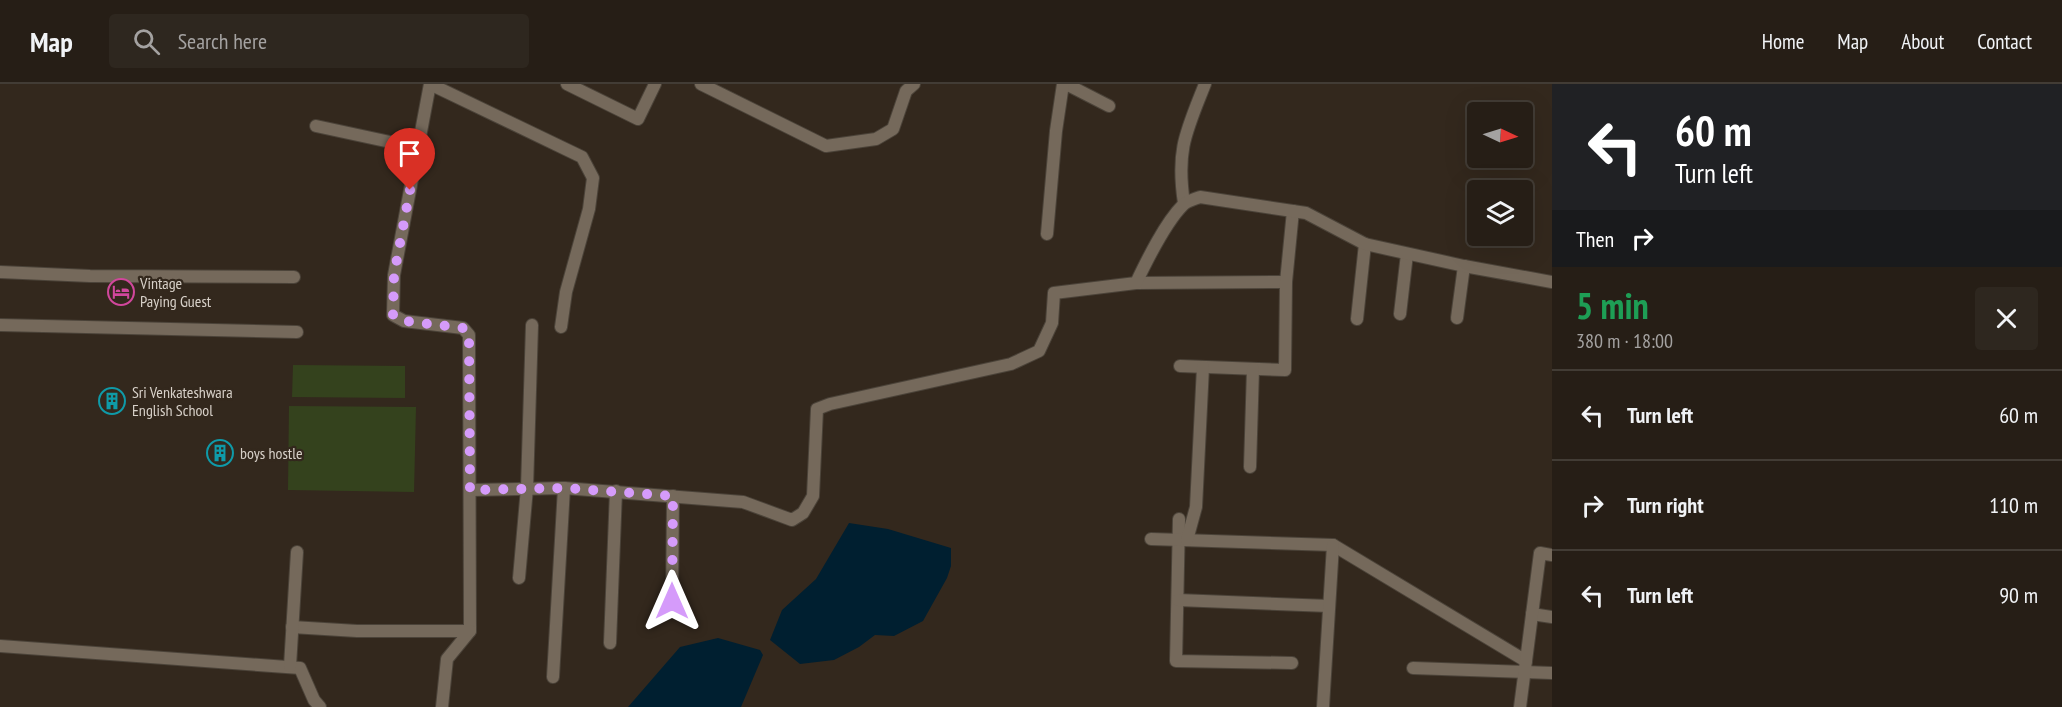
<!DOCTYPE html>
<meta charset="utf-8">
<style>
body{margin:0;font-family:"PT Sans Narrow",sans-serif;background:#2e271f;color:#f1f3f6;height:100vh;display:flex;flex-direction:column;font-size:22px;white-space:nowrap}
*{box-sizing:border-box;margin:0}
p{font-size:20px;color:#a4a2a1}
.icon{flex:none;width:33px;height:33px;fill:none;stroke:currentColor;stroke-width:2;stroke-linecap:round;stroke-linejoin:round}
.map{position:relative;flex:1;overflow:hidden}
.drawer{display:flex;flex-direction:column;background:#261e16;width:510px}
.drawer>*{flex:none}
.hud{background:#202124;color:#fff;overflow:hidden}
.needle{width:39px;rotate:94deg}
.tools{position:absolute;left:1467px;top:18px;display:grid;gap:12px}
.tools a{display:grid;place-items:center;width:66px;height:66px;border-radius:6px;background:#261e16;box-shadow:0 6px 24px #0002,0 0 0 2px #423c35;font-size:30px}
.pin{position:absolute;display:grid;place-items:center;width:51px;height:51px;color:#fff;margin:-62px -26px;border-radius:50% 50% 50% 0;rotate:-45deg;box-shadow:0 0 6px #0007}
.pin .icon{rotate:45deg}
.me{position:absolute;width:66px;margin:-33px;rotate:0deg;stroke-linejoin:round;filter:drop-shadow(0 0 4px #0008)}
.turn{display:flex;align-items:center;gap:21px;height:126px;padding:0 24px;font-size:27px}
.turn .icon{width:78px;height:78px;stroke-width:2.5}
.turn b{display:block;font-size:42px;line-height:51px}
.then{display:flex;align-items:center;height:57px;padding:0 24px;background:#0003;gap:12px;font-size:22px}
.round{display:grid;place-items:center;flex:none;width:63px;height:63px;border-radius:6px;background:#2e271f}
.summary{display:flex;align-items:center;justify-content:space-between;height:102px;padding:0 24px}
h1{font-size:36px;font-weight:700;line-height:45px;color:#1e9e55}
ul{padding:0;list-style:none}
li{display:flex;align-items:center;gap:18px;height:90px;padding:0 24px;border-top:2px solid #423c35}
li div{flex:1}
li b{display:block;font-size:22px}
li em{font-style:normal}
header{display:flex;align-items:center;gap:36px;box-sizing:border-box;height:84px;padding:0 30px;background:#261e16;border-bottom:2px solid #423c35}
header strong{font-size:28px}
nav{display:flex;gap:33px;margin-inline-start:auto;font-size:21px}
.search{width:420px;height:54px;background:#2e271f;display:flex;align-items:center;gap:15px;box-sizing:border-box;padding:0 21px;border-radius:6px;color:#a4a2a1;font-size:22px}
main{display:flex;flex:1;min-height:0}
.map>svg:first-child{display:block}
.green{fill:#34421d}
.water{fill:#001f30}
.lines{fill:none;stroke-linecap:round;stroke-linejoin:round}
.street-casing{stroke:#4b4339;stroke-width:14}
.street{stroke:#75695b;stroke-width:12}
.route{stroke:#d59bfa;stroke-width:10;stroke-dasharray:0 18}
.labels{text-anchor:middle;dominant-baseline:central;stroke-width:4.5;stroke-linejoin:round;paint-order:stroke}
.poi-label{font-size:16px;fill:#d8d1c9;stroke:#33281d;text-anchor:start}
</style>
<header>
<strong>Map</strong>
<div class="search"><svg class="icon" aria-label="search" viewBox="0 0 24 24"><circle cx="10" cy="10" r="6"/><path d="M15 15l6 6"/></svg>Search here</div>
<nav><a>Home</a><a>Map</a><a>About</a><a>Contact</a></nav>
</header>
<main>
<div class="map">
<svg width="1552" height="623" viewBox="0 0 1552 623">
<rect width="100%" height="100%" fill="#33281d"/>
<g class="green">
<path d="M293,281L405,282V314L292,313Z"/>
<path d="M289,322L416,323L414,408L288,406Z"/>
</g>
<g class="water">
<path d="M849,439L888,445L951,464V482L947,494L923,537L894,552L875,551L859,563L834,576L800,580L770,556L782,526L816,495Z"/>
<path d="M718,554L760,566L763,571L741,623H628L680,563Z"/>
</g>
<g class="lines">
<defs>
<g id="street">
<path d="M430,0L394,191L393,231L404,237L463,244L469,251L470,547L447,575L442,623"/>
<path d="M430,0L582,73L593,94L589,125L566,208L561,243"/>
<path d="M567,0L638,35L655,0"/>
<path d="M701,0L826,62L876,55L893,45L906,7L914,0"/>
<path d="M1066,0L1109,22"/>
<path d="M316,42L418,64"/>
<path d="M1184,119C1176,66 1186,48 1205,0"/>
<path d="M1047,150L1056,47L1063,0"/>
<path d="M0,188L90,192L294,193"/>
<path d="M1136,199L1286,198"/>
<path d="M1400,230L1407,170"/>
<path d="M1457,234L1464,182"/>
<path d="M1357,235L1365,160"/>
<path d="M0,241L297,248"/>
<path d="M1180,282L1285,286L1286,198L1293,127"/>
<path d="M1250,383L1253,285"/>
<path d="M470,406L564,404L743,418L792,436L803,429L813,412L817,325L830,320L1011,280L1039,267L1052,239L1054,209L1136,199C1147,176 1165,139 1183,121C1187,117 1195,115 1200,113L1306,129L1365,160L1464,182L1552,198"/>
<path d="M1179,435L1176,577L1292,579"/>
<path d="M1151,455L1333,461L1526,577"/>
<path d="M1187,456L1196,423L1203,283"/>
<path d="M519,494L527,404L532,241"/>
<path d="M1178,516L1329,522"/>
<path d="M672,517L673,412"/>
<path d="M1532,530L1552,533"/>
<path d="M292,543L357,547H470"/>
<path d="M610,559L616,407"/>
<path d="M0,562L300,584L314,616L320,623"/>
<path d="M290,582L297,468"/>
<path d="M1413,584L1552,589"/>
<path d="M553,593L564,404"/>
<path d="M1323,623L1333,461"/>
<path d="M1520,623L1540,469L1552,471"/>
</g>
</defs>
<use href="#street" class="street-casing"/>
<use href="#street" class="street"/>
</g>
<g class="lines">
<path class="route" d="M410,106L394,191L393,231L404,237L463,244L469,251L470,406L564,404L673,412L672,517"/>
</g>
<defs>
<symbol id="hotel-ring" viewBox="-11 -11 22 22"><circle r="9.5" fill="#33281d" stroke="#d1479c" stroke-width="1.5"/><path d="M-6-4.5h1.5V1H6V5H4.5V3h-9V5H-6ZM-4 0a1.8 1.8 0 1 1 3.6 0ZM.5 0V-2.5h3Q6-2.5 6 0Z" fill="#d1479c"/></symbol>
<symbol id="building-ring" viewBox="-11 -11 22 22"><circle r="9.5" fill="#33281d" stroke="#0f9aa8" stroke-width="1.5"/><path d="M-4-6H4V6H1V3H-1V6H-4ZM-2.5-4.3h1.7v1.8h-1.7ZM.8-4.3h1.7v1.8H.8ZM-2.5-1h1.7V.8h-1.7ZM.8-1h1.7V.8H.8Z" fill="#0f9aa8"/></symbol>
</defs>
<g fill-rule="evenodd">
<use href="#hotel-ring" x="106" y="193" width="30" height="30"/>
<use href="#building-ring" x="97" y="302" width="30" height="30"/>
<use href="#building-ring" x="205" y="354" width="30" height="30"/>
</g>
<g class="labels">
<g class="poi-label">
<text x="140" y="199">Vintage<tspan x="140" dy="18">Paying Guest</tspan></text>
<text x="132" y="308">Sri Venkateshwara<tspan x="132" dy="18">English School</tspan></text>
<text x="240" y="369">boys hostle</text>
</g>
</g>
</svg>
<div class="tools">
<a><svg class="needle" viewBox="-14 -14 28 28"><path d="M0-13l5 13h-10z" fill="#e53935"/><path d="M0 13l5-13h-10z" fill="#a4a2a1"/></svg></a>
<a><svg class="icon" aria-label="layers" viewBox="0 0 24 24"><path d="M12 4l9 5-9 5-9-5zM3 14l9 5 9-5"/></svg></a>
</div>
<div class="pin" style="left:410px;top:106px;background:#d93025"><svg class="icon" aria-label="arrive" viewBox="0 0 24 24"><path d="M6 21V4h12l-3 4 3 4H6"/></svg></div>
<svg class="me" style="left:672px;top:517px" viewBox="-20 -20 40 40"><path d="M0-17L14 15 0 8-14 15z" fill="#d59bfa" stroke="#fff" stroke-width="4"/></svg>
</div>
<section class="drawer">
<div class="hud">
<div class="turn"><svg class="icon" aria-label="left" viewBox="0 0 24 24"><path d="M17 20v-9H6M10 6l-5 5 5 5"/></svg><div><b>60 m</b>Turn left</div></div>
<div class="then">Then<svg class="icon" aria-label="right" viewBox="0 0 24 24"><path d="M7 20v-9h11M14 6l5 5-5 5"/></svg></div>
</div>
<div class="summary"><div><h1>5 min</h1><p>380 m · 18:00</p></div><a class="round"><svg class="icon" aria-label="close" viewBox="0 0 24 24"><path d="M6 6l12 12M18 6L6 18"/></svg></a></div>
<ul>
<li><svg class="icon" aria-label="left" viewBox="0 0 24 24"><path d="M17 20v-9H6M10 6l-5 5 5 5"/></svg><div><b>Turn left</b></div><em>60 m</em></li>
<li><svg class="icon" aria-label="right" viewBox="0 0 24 24"><path d="M7 20v-9h11M14 6l5 5-5 5"/></svg><div><b>Turn right</b></div><em>110 m</em></li>
<li><svg class="icon" aria-label="left" viewBox="0 0 24 24"><path d="M17 20v-9H6M10 6l-5 5 5 5"/></svg><div><b>Turn left</b></div><em>90 m</em></li>
</ul>
</section>
</main>
